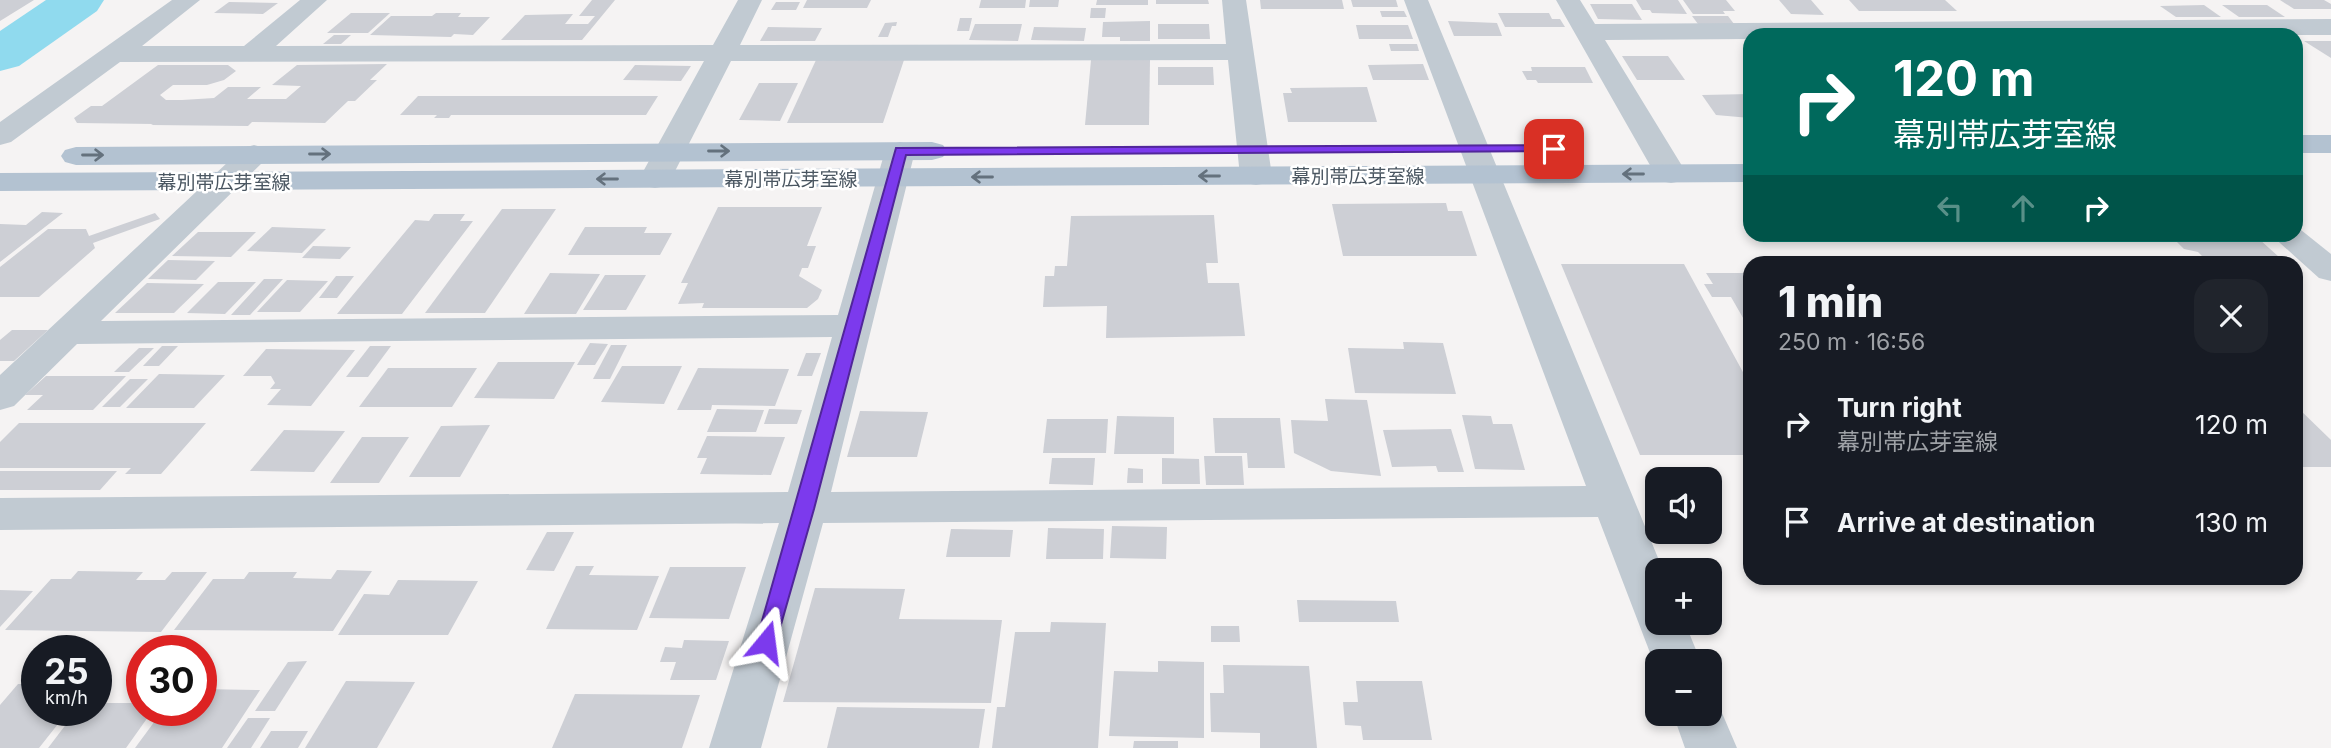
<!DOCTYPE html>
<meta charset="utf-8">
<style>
body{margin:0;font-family:Inter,"Noto Sans JP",sans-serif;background:#20242c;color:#f1f3f6;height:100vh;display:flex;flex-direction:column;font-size:26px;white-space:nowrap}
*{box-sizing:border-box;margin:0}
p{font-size:23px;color:#9ea1a6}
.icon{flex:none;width:38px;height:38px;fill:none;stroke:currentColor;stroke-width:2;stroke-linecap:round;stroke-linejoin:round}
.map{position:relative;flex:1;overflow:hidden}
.panel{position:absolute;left:1743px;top:256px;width:560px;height:329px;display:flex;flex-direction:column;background:#171b24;border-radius:21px;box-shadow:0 4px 10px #0003}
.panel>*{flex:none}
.hud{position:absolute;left:1743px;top:28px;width:560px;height:214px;border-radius:21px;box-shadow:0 4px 10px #0003;background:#00695c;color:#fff;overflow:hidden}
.controls{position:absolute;left:1645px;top:467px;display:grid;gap:14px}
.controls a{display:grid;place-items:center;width:77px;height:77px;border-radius:14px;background:#171b24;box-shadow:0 4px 10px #0003;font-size:35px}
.speed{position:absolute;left:21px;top:635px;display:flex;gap:14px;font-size:35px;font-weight:700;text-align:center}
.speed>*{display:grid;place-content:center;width:91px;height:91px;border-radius:50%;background:#171b24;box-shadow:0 4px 10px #0003;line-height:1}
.speed small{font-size:18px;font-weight:400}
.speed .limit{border:10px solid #d22;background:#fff;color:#111}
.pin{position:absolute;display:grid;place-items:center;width:60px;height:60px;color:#fff;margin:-30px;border-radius:14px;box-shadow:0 4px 10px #0006}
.me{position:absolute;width:77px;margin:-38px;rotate:16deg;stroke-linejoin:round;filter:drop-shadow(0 0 5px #0008)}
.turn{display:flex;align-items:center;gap:24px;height:147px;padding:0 35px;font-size:32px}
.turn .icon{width:91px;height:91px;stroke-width:2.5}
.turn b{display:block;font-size:49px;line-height:60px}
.lanes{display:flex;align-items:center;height:66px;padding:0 35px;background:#0003;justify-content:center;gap:35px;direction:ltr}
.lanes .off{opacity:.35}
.round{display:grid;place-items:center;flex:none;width:74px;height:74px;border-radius:21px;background:#20242c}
.summary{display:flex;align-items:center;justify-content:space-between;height:119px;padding:0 35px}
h1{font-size:42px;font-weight:800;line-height:52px}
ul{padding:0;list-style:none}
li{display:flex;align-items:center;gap:21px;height:98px;padding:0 35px}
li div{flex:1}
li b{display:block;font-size:26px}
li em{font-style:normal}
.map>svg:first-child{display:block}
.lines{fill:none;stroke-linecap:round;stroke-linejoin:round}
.river{fill:#90daee;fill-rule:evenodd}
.building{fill:#cdcfd5}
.minor{fill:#c1cad2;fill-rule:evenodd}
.major{fill:#b3c2d1;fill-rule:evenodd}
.oneway{stroke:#64717d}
.route{fill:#7c3aed;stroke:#51269a;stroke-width:2}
.labels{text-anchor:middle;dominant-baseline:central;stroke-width:5;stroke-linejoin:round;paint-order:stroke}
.street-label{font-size:19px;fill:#4a5661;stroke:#fff}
</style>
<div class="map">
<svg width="2331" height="748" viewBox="0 0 2331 748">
<rect width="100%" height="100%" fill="#f5f3f3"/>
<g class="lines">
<path class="river" d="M46,0H104L97,11L19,66L0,71V31Z"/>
</g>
<g class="building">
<path d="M0,0H34L0,21Z"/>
<path d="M592,0H615L582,40H501L525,15L573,14L565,24H588L595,16H579Z"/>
<path d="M807,0H871L867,8H803Z"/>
<path d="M981,0H1026L1025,8H979Z"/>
<path d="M1030,0H1059L1058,7H1029Z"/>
<path d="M1097,0H1148V5H1096Z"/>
<path d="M1156,0H1208L1209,4H1156Z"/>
<path d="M1260,0H1342L1344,9H1261Z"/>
<path d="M1351,0H1396L1398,7H1353Z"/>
<path d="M1636,0H1678L1687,14L1652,13L1650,10H1642Z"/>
<path d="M1683,0H1726L1735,11H1723L1725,14H1693Z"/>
<path d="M1779,0H1811L1824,15L1791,14Z"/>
<path d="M1849,0H1945L1957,11H1859Z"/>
<path d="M2280,0H2324L2331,4V9H2294Z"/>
<path d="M229,2L278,3L263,14L214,13Z"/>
<path d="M776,2H800L796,10H771Z"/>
<path d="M1590,4H1632L1642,20L1598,19Z"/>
<path d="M2204,5L2221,17H2176L2160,6Z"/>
<path d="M2222,5H2267L2285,17H2239Z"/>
<path d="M1091,8H1106L1105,18H1090Z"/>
<path d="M1380,11H1404L1407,17H1382Z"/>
<path d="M351,13H390L368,33H327Z"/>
<path d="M436,13H461L458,17H490L473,35L454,34L451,37L370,35L391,16H432Z"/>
<path d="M1498,13H1549L1552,19H1560L1565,27H1505Z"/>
<path d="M1692,16H1728L1734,24H1698Z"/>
<path d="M960,18H972L969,31H957Z"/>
<path d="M1150,21V41H1120V37H1102L1103,22Z"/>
<path d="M1448,21L1497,23L1502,36H1454Z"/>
<path d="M897,22L896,26H892L888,37H878L885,23Z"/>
<path d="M975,24H1022L1018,41L969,40Z"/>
<path d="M1158,24H1209L1210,39H1158Z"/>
<path d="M1356,25H1408L1413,39H1359Z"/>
<path d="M768,27L822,28L815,41H760Z"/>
<path d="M1034,27L1086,28L1084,41L1031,40Z"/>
<path d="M334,35H351L341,44H323Z"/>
<path d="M2304,41H2331V58Z"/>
<path d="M1389,44H1417L1419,51H1391Z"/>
<path d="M1622,56H1668L1685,80H1637Z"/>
<path d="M816,60H904L883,123H787Z"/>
<path d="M1091,60H1150L1149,125H1085Z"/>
<path d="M387,64L370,80H377L355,101H348L325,123L252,122L248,126L151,125L153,124L77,123L74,118L91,106H102L158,65H228L236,71L224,80L207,85H173L160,95L166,100H182L214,98L228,87H261L247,99H286L301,86L272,85L297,65Z"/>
<path d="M1423,64L1429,80H1373L1368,65Z"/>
<path d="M635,65L691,66L681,81L623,80Z"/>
<path d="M1158,67H1213L1214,85H1158Z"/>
<path d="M1531,67H1585L1593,83H1538L1536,80H1527L1522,71H1532Z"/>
<path d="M759,83H798L780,121L739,120Z"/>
<path d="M1367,87L1377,122H1288L1283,93H1292L1290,88Z"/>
<path d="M1750,94V118L1716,115L1702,95Z"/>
<path d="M418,96H658L646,115H451L449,118H434L437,115H400Z"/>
<path d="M1446,203L1448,211H1462L1477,256H1343L1332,204Z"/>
<path d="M718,207H822L807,246H816L808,268H802L799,276L822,290L818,299L807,308H702L704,303L678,304L688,283H681Z"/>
<path d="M502,209H556L485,313H425Z"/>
<path d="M42,212L63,213L0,262V224L26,225Z"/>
<path d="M155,213L160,219L93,243L95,248L39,297H0V267L48,229H86L89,236Z"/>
<path d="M434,214H465L460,221H473L402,314H337L415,220L429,221Z"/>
<path d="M1214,215L1218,263H1206L1208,283H1239L1245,336L1106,338L1107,306L1043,307L1045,276H1054L1055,266H1067L1071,216Z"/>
<path d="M272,227L326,229L302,253L247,251Z"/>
<path d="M585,227H647L644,233H672L660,255H568Z"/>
<path d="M198,232H256L231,257L172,256Z"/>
<path d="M2180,234H2241L2245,239H2259L2279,257H2265L2264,262H2215L2206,260L2198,252L2184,249L2175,240L2181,236Z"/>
<path d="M313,246L351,247L340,259L302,258Z"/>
<path d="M1903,257H1937L1942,262H1908Z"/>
<path d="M168,260L215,261L196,280L148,279Z"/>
<path d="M1561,264H1684L1750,385V455H1640Z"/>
<path d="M550,273L600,274L576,314H524Z"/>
<path d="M1706,273H1750V330L1731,297H1712L1704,284H1713Z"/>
<path d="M605,275H646L626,310H583Z"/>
<path d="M336,276H354L337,298H319Z"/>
<path d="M264,279H283L250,315H231Z"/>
<path d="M287,280L328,281L300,312H257Z"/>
<path d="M218,282H256L225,314L187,313Z"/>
<path d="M147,283L204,284L174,313H115Z"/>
<path d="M12,330H48L14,361H0V340Z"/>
<path d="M1403,342L1443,343L1456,394L1355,393L1348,348L1404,349Z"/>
<path d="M590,343L608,344L595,365H577Z"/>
<path d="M611,345H627L610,379H593Z"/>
<path d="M162,346H178L159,366H143Z"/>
<path d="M370,346H391L368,377H346Z"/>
<path d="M139,348H154L129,372H114Z"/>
<path d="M266,349L355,350L311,406L267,405L281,389H270L275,383L271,376H243Z"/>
<path d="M806,353H821L812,376H797Z"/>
<path d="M498,362H575L554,399L474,398Z"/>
<path d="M622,366H682L664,404L601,402Z"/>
<path d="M388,368H477L452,407H359Z"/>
<path d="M698,368L789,369L775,406L712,405L711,410H677Z"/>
<path d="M159,374L225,375L194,408H126Z"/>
<path d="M46,376H126L93,410H27L43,395H25Z"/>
<path d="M130,379H148L120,407H102Z"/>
<path d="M1325,399L1367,400L1381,476L1331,471L1294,453L1291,420L1328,421Z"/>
<path d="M2296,406L2331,440V467H2296Z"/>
<path d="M717,409L764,410L756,432H707Z"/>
<path d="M769,409L802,410L797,424H764Z"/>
<path d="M860,411L928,412L917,457H847Z"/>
<path d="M1462,415L1491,416L1493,424H1512L1525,470L1475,469Z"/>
<path d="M1117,416L1174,417V454H1114Z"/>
<path d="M1213,418H1280L1285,468H1248L1247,453H1215Z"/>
<path d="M1047,419H1108L1106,453H1043Z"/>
<path d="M19,423H206L161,474H125L131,468H0V442Z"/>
<path d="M490,425L460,477H409L441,426Z"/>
<path d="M1451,429L1464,472H1438L1436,466L1392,467L1383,430Z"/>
<path d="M284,430L345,431L314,472L250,471Z"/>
<path d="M707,436L785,437L771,475L700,474L707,458H697Z"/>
<path d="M362,437H409L379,483H330Z"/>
<path d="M1204,456H1242L1244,485H1206Z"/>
<path d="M1052,458H1095L1093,485L1049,484Z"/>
<path d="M1162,458L1199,459L1200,484H1162Z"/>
<path d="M1128,468L1143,469V483H1127Z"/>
<path d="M0,471H117L100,490H0Z"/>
<path d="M1112,526L1167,527L1166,559L1110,558Z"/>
<path d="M1048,528L1104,529L1103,559H1046Z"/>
<path d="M951,529L1013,530L1010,557H946Z"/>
<path d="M547,532H574L554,571L526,570Z"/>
<path d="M576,566H594L589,575L659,576L637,630L546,629Z"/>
<path d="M670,567H746L729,619L649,618Z"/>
<path d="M337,570L372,571L333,631L174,630L213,579H244L249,572H297L293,578L331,579Z"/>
<path d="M78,571L143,572L136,580H165L172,572H207L161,632L5,630L51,579H71Z"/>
<path d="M398,580L478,581L448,635H338L364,594L389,595Z"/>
<path d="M815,588L905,589L899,619L1002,620L991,703L783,702Z"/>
<path d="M0,590L33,591L0,627Z"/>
<path d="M1297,600L1396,601L1399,622H1299Z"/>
<path d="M1051,622L1106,623L1098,748H992L997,707H1005L1015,632H1050Z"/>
<path d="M1211,626H1239L1240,642H1211Z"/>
<path d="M684,640L729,641L716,680H670L676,662H660L665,647L682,648Z"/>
<path d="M171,646H199L196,651H167Z"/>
<path d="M307,661L275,711H255L288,662Z"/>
<path d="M1158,661L1204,662V738L1109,736L1114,671L1158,672Z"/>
<path d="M1223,665L1309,666L1317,748H1260V733L1211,732L1210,693H1224Z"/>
<path d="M346,681L415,682L377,748H305Z"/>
<path d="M1356,681H1422L1432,740H1363L1361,726L1345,725L1343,702H1358Z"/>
<path d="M18,684H37V710H69L39,748H0V705Z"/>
<path d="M201,689L260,690L222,748H135L163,710H201Z"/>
<path d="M575,694L700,695L682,748H552Z"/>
<path d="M96,703H142V710H153L126,748H48L77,710H96Z"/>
<path d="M837,707L985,709L979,748H827Z"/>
<path d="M248,718H270L251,748H227Z"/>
<path d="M271,731H308L298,748H260Z"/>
<path d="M1134,741H1178V748H1133Z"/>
</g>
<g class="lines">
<g class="minor">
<path d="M172,0H200L142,46H244L300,0H327L276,46L713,45L738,0H762L740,45L1226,44L1222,0H1246L1272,176L1267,183L1256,185L1245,183L1240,176L1228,60L731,61L671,179L666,186L655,188L644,186L639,179L704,61L120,62L11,142L0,145V122Z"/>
<path d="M1404,0H1428L1663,570H1657V623H1685L1701,662H1657V671L1598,517L823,523L761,748H709L779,523L0,530V498L788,492L832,337L77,344L14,406L0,410V375L243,148L254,145L265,148L269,154L265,160L101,321L838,315L885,151L889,145L900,142L911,145L915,151L831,492L1586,486Z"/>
<path d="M1556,0H1580L1595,24L2331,19V35H1750V39L1605,40L1687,174L1682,181L1671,183L1660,181L1655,174Z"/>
<path d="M2296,226L2331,254V281L2319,278L2270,234H2296Z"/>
<path d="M1710,697L1716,699L1737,748H1685L1673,714H1710Z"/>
</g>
<g class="major">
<rect x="2296" y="135" width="35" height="18"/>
<path d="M932,142L943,145L947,151L943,157L932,160L76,165L65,162L61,156L65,150L76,147Z"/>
<path d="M1750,164V182L0,191V173Z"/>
</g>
</g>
<defs><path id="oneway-shaft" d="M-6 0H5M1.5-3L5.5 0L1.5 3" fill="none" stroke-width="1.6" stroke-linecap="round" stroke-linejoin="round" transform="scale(1.75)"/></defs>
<g class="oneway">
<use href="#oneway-shaft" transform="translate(719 151)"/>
<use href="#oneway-shaft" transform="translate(320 154)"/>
<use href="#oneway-shaft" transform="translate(93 155)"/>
<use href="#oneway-shaft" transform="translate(1633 174) rotate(180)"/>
<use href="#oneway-shaft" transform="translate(1209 176) rotate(180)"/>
<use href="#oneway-shaft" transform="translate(982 177) rotate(180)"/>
<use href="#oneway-shaft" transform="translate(607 179) rotate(180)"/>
</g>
<path class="route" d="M1554,145L1558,146V151L906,155L814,509L776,642L773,647L766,650L759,647L756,642L896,148Z"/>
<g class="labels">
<g class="street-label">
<text x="1358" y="176">幕別帯広芽室線</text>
<text x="791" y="179">幕別帯広芽室線</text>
<text x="224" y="182">幕別帯広芽室線</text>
</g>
</g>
</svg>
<div class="controls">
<a><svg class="icon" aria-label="sound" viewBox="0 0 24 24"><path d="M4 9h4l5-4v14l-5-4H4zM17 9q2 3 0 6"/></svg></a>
<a>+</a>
<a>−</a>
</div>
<div class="speed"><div>25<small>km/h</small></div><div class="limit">30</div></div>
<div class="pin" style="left:1554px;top:149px;background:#d93025"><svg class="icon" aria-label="arrive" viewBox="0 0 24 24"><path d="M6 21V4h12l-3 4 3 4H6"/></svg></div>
<svg class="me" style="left:766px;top:642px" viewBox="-20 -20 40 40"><path d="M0-17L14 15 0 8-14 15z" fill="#7c3aed" stroke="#fff" stroke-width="4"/></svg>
<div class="hud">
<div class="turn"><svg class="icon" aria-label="right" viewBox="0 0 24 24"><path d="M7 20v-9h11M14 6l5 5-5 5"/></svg><div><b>120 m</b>幕別帯広芽室線</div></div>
<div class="lanes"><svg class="icon off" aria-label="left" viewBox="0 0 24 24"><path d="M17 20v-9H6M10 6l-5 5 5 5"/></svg><svg class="icon off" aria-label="ahead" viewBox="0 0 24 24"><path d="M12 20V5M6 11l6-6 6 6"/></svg><svg class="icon" aria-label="right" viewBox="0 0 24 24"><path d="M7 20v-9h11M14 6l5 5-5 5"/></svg></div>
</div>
<section class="panel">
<div class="summary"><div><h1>1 min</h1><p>250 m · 16:56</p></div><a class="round"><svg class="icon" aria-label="close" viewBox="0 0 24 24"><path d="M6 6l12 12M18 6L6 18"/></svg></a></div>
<ul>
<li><svg class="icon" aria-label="right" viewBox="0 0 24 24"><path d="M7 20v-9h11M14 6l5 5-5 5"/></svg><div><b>Turn right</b><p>幕別帯広芽室線</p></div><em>120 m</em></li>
<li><svg class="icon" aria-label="arrive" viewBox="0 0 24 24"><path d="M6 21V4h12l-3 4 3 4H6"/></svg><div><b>Arrive at destination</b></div><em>130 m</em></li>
</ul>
</section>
</div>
